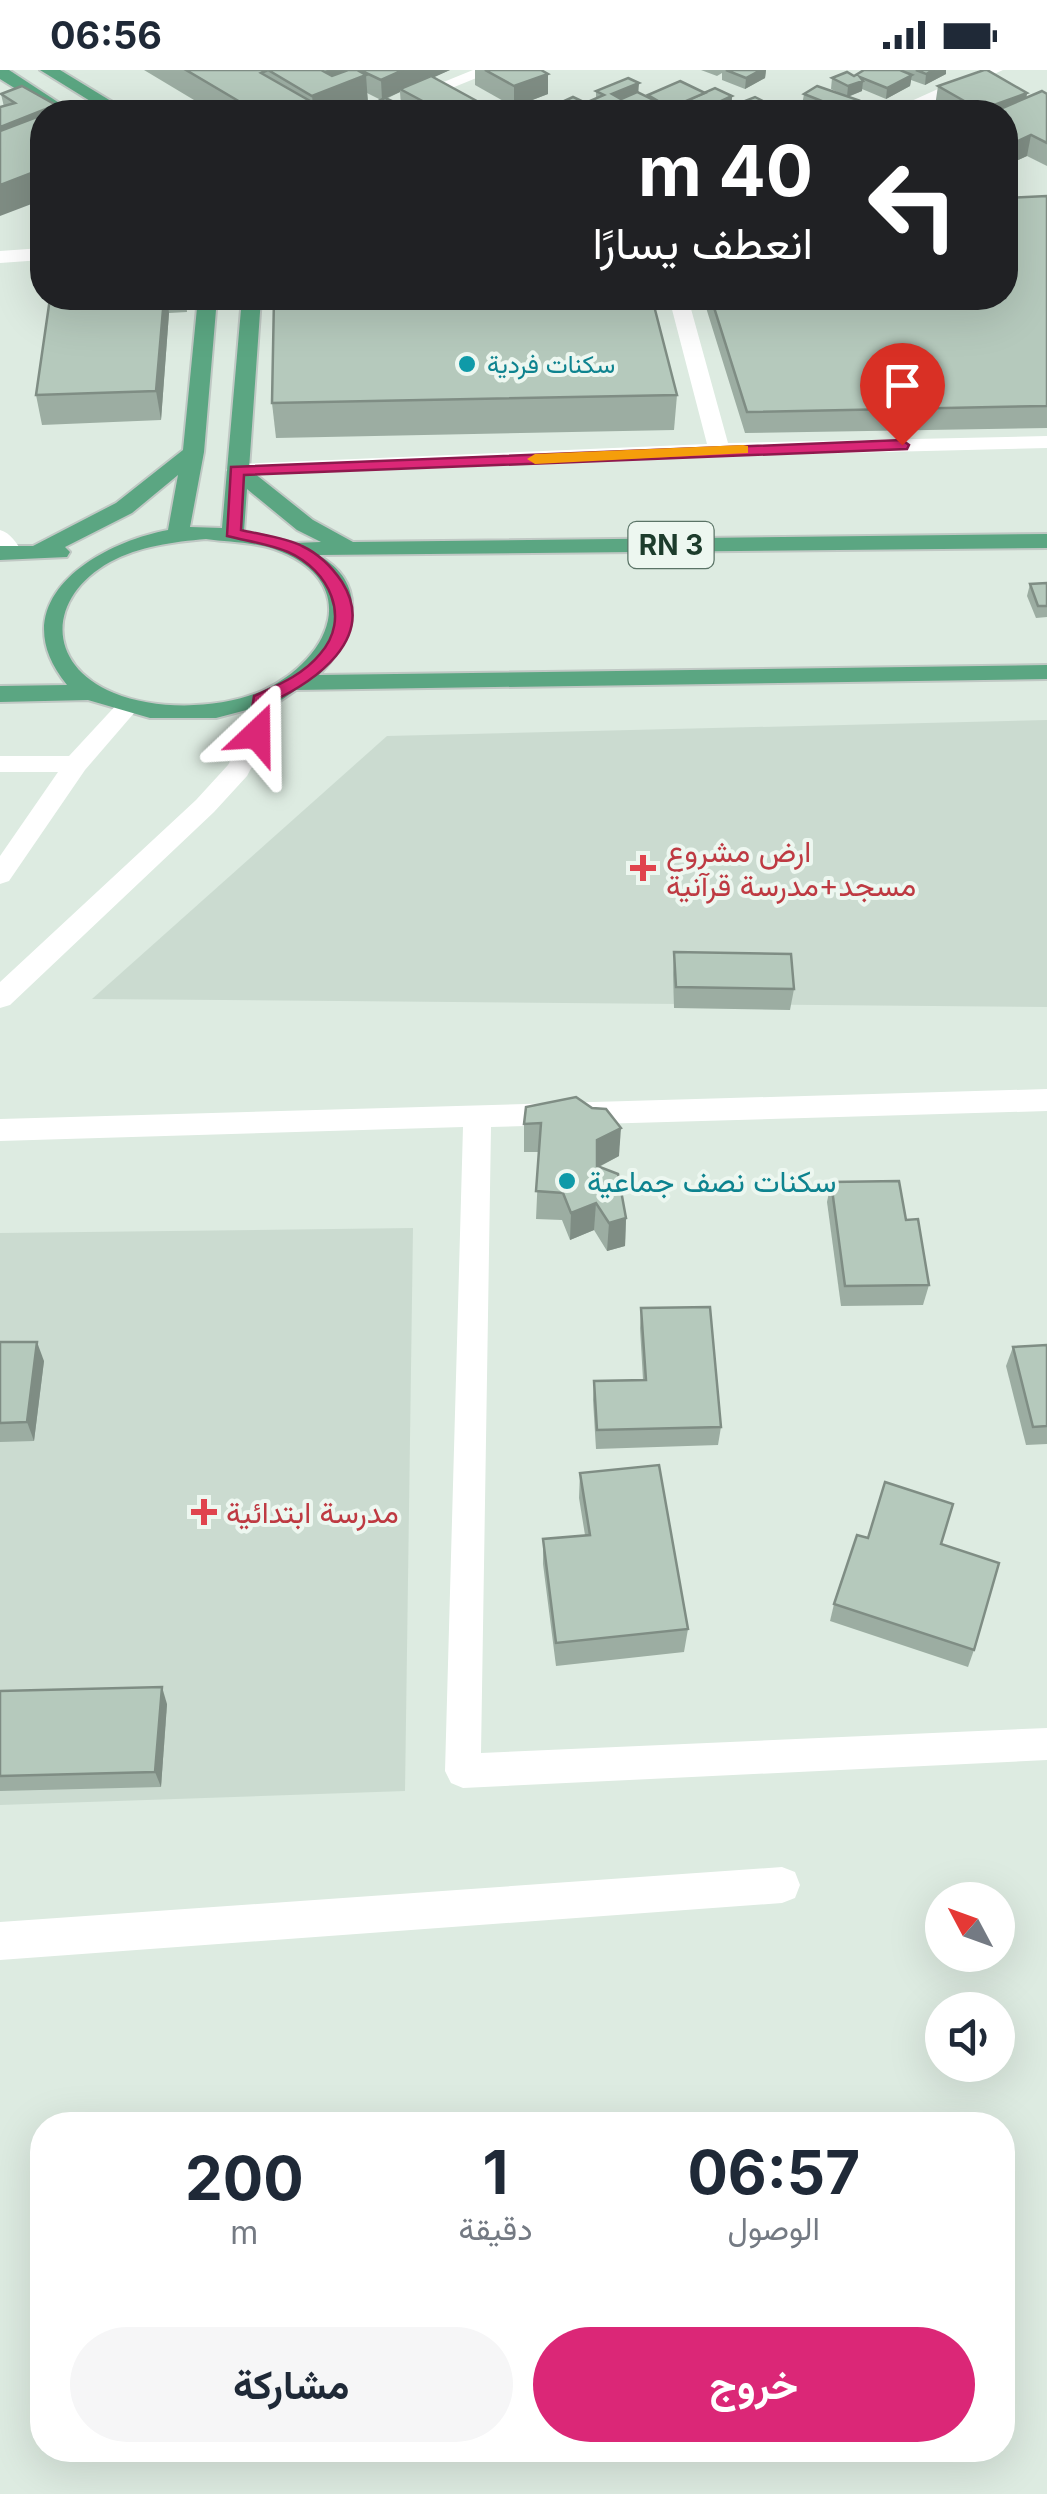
<!DOCTYPE html>
<html lang="ar">
<meta charset="utf-8">
<style>
body{margin:0;font-family:Inter,Vazirmatn,sans-serif;background:#f6f6f7;color:#1f2937;direction:rtl;height:100vh;display:flex;flex-direction:column;font-size:38px;white-space:nowrap}
*{box-sizing:border-box;margin:0}
p{font-size:32px;color:#747a83}
.icon{flex:none;width:55px;height:55px;fill:none;stroke:currentColor;stroke-width:2;stroke-linecap:round;stroke-linejoin:round}
.map{position:relative;flex:1;overflow:hidden;direction:ltr}
.panel{position:absolute;left:30px;top:2042px;width:985px;height:350px;display:flex;flex-direction:column;background:#fff;border-radius:40px;box-shadow:0 10px 40px #0002;direction:rtl}
.panel>*{flex:none}
.banner{position:absolute;left:30px;top:30px;width:988px;height:210px;border-radius:40px;box-shadow:0 10px 40px #0002;direction:rtl;background:#202124;color:#fff;overflow:hidden}
.needle{width:65px;rotate:311deg}
.controls{position:absolute;left:925px;top:1812px;display:grid;gap:20px}
.controls a{display:grid;place-items:center;width:90px;height:90px;border-radius:50%;background:#fff;box-shadow:0 10px 40px #0002;font-size:50px}
.pin{position:absolute;display:grid;place-items:center;width:85px;height:85px;color:#fff;margin:-102px -42px;border-radius:50% 50% 50% 0;rotate:-45deg;box-shadow:0 0 10px #0007}
.pin .icon{rotate:45deg}
.me{position:absolute;width:110px;margin:-55px;rotate:23deg;stroke-linejoin:round;filter:drop-shadow(0 0 8px #0008)}
.turn{display:flex;align-items:center;gap:35px;height:210px;padding:0 40px;font-size:45px}
.turn .icon{width:130px;height:130px;stroke-width:2.5}
.turn b{display:block;font-size:70px;line-height:85px}
.eta{display:flex;justify-content:space-evenly;align-items:center;height:170px;text-align:center}
.eta b{font-size:60px;font-weight:700;line-height:70px}
.primary-button{display:flex;gap:20px;margin-top:auto;padding:20px 40px}
.primary-button a{flex:1;height:115px;border-radius:60px;background:#db2777;color:#fff;font-size:40px;font-weight:700;line-height:115px;text-align:center}
.primary-button a+a{background:#f6f6f7;color:#1f2937}
.status{display:flex;justify-content:space-between;align-items:center;height:70px;padding:0 50px;background:#fff;direction:ltr}
.status svg{height:28px;fill:currentColor}
.map>svg:first-child{display:block}
.built{fill:#cbdbd0}
.lines{fill:none;stroke-linecap:round;stroke-linejoin:round}
.major-casing{stroke:#c0c8c4;stroke-width:4}
.minor{fill:#fff;fill-rule:evenodd}
.major{fill:#5ba682;fill-rule:evenodd}
.wall{fill:#9cada2;fill-rule:evenodd}
.shaded-wall{fill:#7f8d84}
.building{fill:#b5c9bc;stroke:#7f8d84;stroke-width:2.5}
.route{fill:#db2777;stroke:#8e194d;stroke-width:2.5}
.slow{fill:#f59e0b}
.culture-dot{fill:#0f9aa8;stroke:#edf7f0;stroke-width:4}
.health-dot{fill:#e0444e;stroke:#edf7f0;stroke-width:4}
.labels{text-anchor:middle;dominant-baseline:central;stroke-width:8;stroke-linejoin:round;paint-order:stroke}
.far-culture-label{font-size:25px;fill:#0d838f;stroke:#edf7f0;text-anchor:start}
.shield{fill:#edf7f0;stroke:#5b7467;stroke-width:2.5}
.shield-label{font-size:28px;font-weight:bold;fill:#1d3c2c}
.health-label{font-size:30px;fill:#be3a42;stroke:#edf7f0;text-anchor:start}
.culture-label{font-size:30px;fill:#0d838f;stroke:#edf7f0;text-anchor:start}
</style>
<div class="status"><b>06:56</b><svg viewBox="0 0 49 12"><path d="M0 12V9h3v3zM5 12V6h3v6zM10 12V3h3v9zM15 12V0h3v12zM26 1h20v11H26zM47 4h2v5h-2z"/></svg></div>
<div class="map">
<svg width="1047" height="2424" viewBox="0 0 1047 2424">
<rect width="100%" height="100%" fill="#ddebe1"/>
<g class="built">
<path d="M1047,650V937L92,929L387,666Z"/>
<path d="M413,1158L405,1721L0,1735V1163Z"/>
</g>
<g class="lines">
<defs>
<g id="major">
<path d="M0,0H9L73,42H53L0,9Z"/>
<path d="M40,0H60L129,42H108Z"/>
<path d="M198,228H217L204,382L190,457L222,458L242,228H261L249,399L313,450L353,472L1047,464V478L318,485C372,515 354,569 319,605L1047,595V609L296,620L280,631L216,648H150L88,630L0,632V616L67,615C0,533 94,474 168,460L178,405L132,443L65,477L70,482L67,487L0,490V476H33L116,433L183,380ZM247,419L297,460L321,472L294,473L244,461ZM206,469C227,472 253,472 274,479C362,510 334,587 264,620C223,639 157,641 114,623C45,595 47,527 110,492C140,476 173,472 206,469Z"/>
</g>
</defs>
<use href="#major" class="major-casing"/>
<g class="minor">
<path d="M473,0H496L393,42H370Z"/>
<path d="M980,0H1003L910,42H887Z"/>
<path d="M42,178V190L0,193V181Z"/>
<path d="M669,228H688L728,373L1047,366V378L719,386L237,406L226,400L237,394L707,374Z"/>
<path d="M0,460C11,463 17,474 23,483L20,488H4L0,482Z"/>
<path d="M260,622L272,630L269,665L247,706L214,742L10,935L0,938V912L196,730L228,695L245,665L248,630Z"/>
<path d="M127,629L139,637L135,642L85,700L9,811L0,814V786L58,702H0V686H69L119,632Z"/>
<path d="M1047,1019V1041L491,1057L481,1683L1047,1658V1690L463,1718L451,1713L445,1701L463,1057L0,1071V1049Z"/>
<path d="M782,1797L795,1802L800,1815L795,1828L782,1833L0,1890V1852Z"/>
</g>
<use href="#major" class="major"/>
</g>
<g class="wall">
<path d="M144,0H450L433,7L497,42H360V40L381,30L367,23L368,33L345,42H214ZM400,22L401,36L386,29Z"/>
<path d="M475,0H541L548,4V24L514,37L475,15Z"/>
<path d="M701,0H766L765,8L745,19L722,10V3L717,6Z"/>
<path d="M864,0H946V4L925,15L911,10L910,16L886,29L862,19V21L848,27L857,41L855,42H815L816,40L802,35L804,24L843,25L831,19L832,8L854,6Z"/>
<path d="M938,16L1027,23L1026,28L1047,24V96L1027,86L1007,95L1005,94V42H946L935,36Z"/>
<path d="M596,21L638,23L648,28V25L705,23L732,26L731,42H560V33H586L596,28Z"/>
<path d="M1,24L56,35L57,42H42L4,37Z"/>
<path d="M732,36L784,42H732Z"/>
<path d="M1047,126V358L745,363L703,228H1005Z"/>
<path d="M50,228H186L187,242L169,243L161,350L42,355L36,325Z"/>
<path d="M677,325L674,360L276,368L272,333Z"/>
<path d="M1047,513V547L1036,548L1027,526L1030,514Z"/>
<path d="M674,882L794,919L790,940L674,938L673,904Z"/>
<path d="M592,1038L619,1086L599,1097L626,1148L625,1176L607,1181L594,1160L570,1170L562,1150L536,1149L539,1082H524V1054Z"/>
<path d="M831,1112L906,1150L929,1215L923,1235L841,1236L827,1132Z"/>
<path d="M641,1238L721,1357L718,1375L596,1379L593,1330L594,1311L643,1310L640,1258Z"/>
<path d="M0,1272L44,1291L34,1371L0,1372Z"/>
<path d="M1047,1275V1374L1026,1375L1006,1296L1013,1277Z"/>
<path d="M580,1403L688,1559L684,1582L556,1596L543,1494V1469L585,1465L579,1428Z"/>
<path d="M868,1468L941,1474L974,1580L968,1597L830,1551L834,1534Z"/>
<path d="M0,1621L167,1634L161,1717L0,1721Z"/>
</g>
<g class="shaded-wall">
<path d="M327,0H346V12L366,5L368,33L344,42H314L312,26L320,3Z"/>
<path d="M403,0H450L404,21L400,19V22L382,30L381,10Z"/>
<path d="M761,0H766L765,8L745,19L746,8Z"/>
<path d="M934,0H946V4L925,15L926,4Z"/>
<path d="M548,4V24L514,37V16Z"/>
<path d="M912,5L910,16L886,29L887,18Z"/>
<path d="M863,11L862,21L847,27L848,16Z"/>
<path d="M639,13L637,41L612,24Z"/>
<path d="M1027,23L1024,43L979,42L980,40Z"/>
<path d="M732,26L731,42H706V38Z"/>
<path d="M858,30L857,41L855,42H840Z"/>
<path d="M310,31V42H279Z"/>
<path d="M56,35L57,42H42V62L0,79V57Z"/>
<path d="M1031,65L1027,86L1007,95L1011,74Z"/>
<path d="M42,99V130L0,146V115Z"/>
<path d="M164,228H167L169,243L161,350L156,321Z"/>
<path d="M621,1058L619,1086L596,1098L597,1070Z"/>
<path d="M596,1133L594,1160L570,1170L571,1143Z"/>
<path d="M626,1148L625,1176L607,1181L609,1153Z"/>
<path d="M37,1272L44,1291L34,1371L27,1352Z"/>
<path d="M162,1617L167,1634L161,1717L155,1702Z"/>
</g>
<g class="building">
<path d="M186,0H321L332,6L348,0H357L366,5L312,26L268,0L261,3L310,31L279,42H257Z"/>
<path d="M360,0H403L381,10Z"/>
<path d="M485,0H541L548,4L514,16Z"/>
<path d="M726,0H761L746,8Z"/>
<path d="M864,0H900L912,5L887,18L860,7L863,11L848,16L832,8L847,2L854,6Z"/>
<path d="M916,0H934L926,4Z"/>
<path d="M984,0H987L1027,23L980,40L938,16Z"/>
<path d="M431,6L497,42H443L400,19Z"/>
<path d="M628,8L639,13L612,24L621,29L637,22L670,38L715,18L732,26L706,38L715,42H601L583,34L604,25L596,21Z"/>
<path d="M680,11L705,23L670,38L648,25Z"/>
<path d="M22,16L56,35L0,57V37L15,33L1,24Z"/>
<path d="M817,16L858,30L840,42H819L815,41L827,33L804,24Z"/>
<path d="M1042,21L1047,24V73L1031,65L1011,74L1005,71V42H993Z"/>
<path d="M573,27L586,33L583,34V42L560,33Z"/>
<path d="M755,27L784,42H772L763,38L753,42H745L732,36Z"/>
<path d="M385,28L416,42H365L360,40Z"/>
<path d="M928,35L941,42H910Z"/>
<path d="M763,38L772,42H753Z"/>
<path d="M42,45V99L0,115V61Z"/>
<path d="M1047,126V336L747,342L711,228H1005V128Z"/>
<path d="M50,228H164L156,321L36,325Z"/>
<path d="M274,228H652L677,325L272,333Z"/>
<path d="M1047,513V536H1038L1030,514Z"/>
<path d="M674,882L791,884L794,919L676,917Z"/>
<path d="M576,1027L592,1038L606,1039L621,1058L597,1070V1096L618,1104L626,1148L609,1153L596,1133L571,1143L563,1123L536,1121L541,1053L524,1054L526,1037Z"/>
<path d="M899,1111L906,1150L918,1149L929,1215L845,1216L831,1112Z"/>
<path d="M710,1237L721,1357L597,1360L594,1311L646,1310L641,1238Z"/>
<path d="M0,1272H37L27,1352L0,1353Z"/>
<path d="M1047,1275V1356L1033,1357L1013,1277Z"/>
<path d="M659,1395L688,1559L556,1573L543,1469L590,1465L580,1403Z"/>
<path d="M885,1412L953,1434L941,1474L999,1493L974,1580L834,1534L857,1465L868,1468Z"/>
<path d="M162,1617L155,1702L0,1706V1621Z"/>
</g>
<path class="route" d="M902,370L909,375L907,379L244,405L241,460C261,465 284,467 302,476C319,484 332,497 342,512C378,569 314,612 269,633L263,669L257,670L248,664L254,626C278,615 303,605 320,584C352,548 329,500 288,482C270,474 247,471 227,466L231,397Z"/>
<path class="slow" d="M743,375L748,376V383L535,394L527,389L535,384Z"/>
<g class="culture-dot">
<circle cx="467" cy="294" r="10"/>
<circle cx="567" cy="1111" r="10"/>
</g>
<g class="health-dot">
<path d="M638 783h10v10h10v10h-10v10h-10v-10h-10v-10h10z"/>
<path d="M199 1427h10v10h10v10h-10v10h-10v-10h-10v-10h10z"/>
</g>
<g class="labels">
<g class="far-culture-label">
<text x="487" y="294">سكنات فردية</text>
</g>
<rect class="shield" x="628.5" y="452" width="85" height="46" rx="8"/>
<g class="shield-label">
<text x="671" y="475">RN 3</text>
</g>
<g class="health-label">
<text x="666" y="781">ارض مشروع<tspan x="666" dy="34">مسجد+مدرسة قرآنية</tspan></text>
<text x="226" y="1442">مدرسة ابتدائية</text>
</g>
<g class="culture-label">
<text x="587" y="1111">سكنات نصف جماعية</text>
</g>
</g>
</svg>
<div class="controls">
<a><svg class="needle" viewBox="-14 -14 28 28"><path d="M0-13l5 13h-10z" fill="#e53935"/><path d="M0 13l5-13h-10z" fill="#747a83"/></svg></a>
<a><svg class="icon" aria-label="sound" viewBox="0 0 24 24"><path d="M4 9h4l5-4v14l-5-4H4zM17 9q2 3 0 6"/></svg></a>
</div>
<div class="pin" style="left:902px;top:375px;background:#d93025"><svg class="icon" aria-label="arrive" viewBox="0 0 24 24"><path d="M6 21V4h12l-3 4 3 4H6"/></svg></div>
<svg class="me" style="left:257px;top:664px" viewBox="-20 -20 40 40"><path d="M0-17L14 15 0 8-14 15z" fill="#db2777" stroke="#fff" stroke-width="4"/></svg>
<div class="banner">
<div class="turn"><svg class="icon" aria-label="left" viewBox="0 0 24 24"><path d="M17 20v-9H6M10 6l-5 5 5 5"/></svg><div><b>40 m</b>انعطف يسارًا</div></div>
</div>
<section class="panel">
<div class="eta">
<div><b>06:57</b><p>الوصول</p></div>
<div><b>1</b><p>دقيقة</p></div>
<div><b>200</b><p>m</p></div>
</div>
<div class="primary-button"><a>خروج</a><a>مشاركة</a></div>
</section>
</div>
